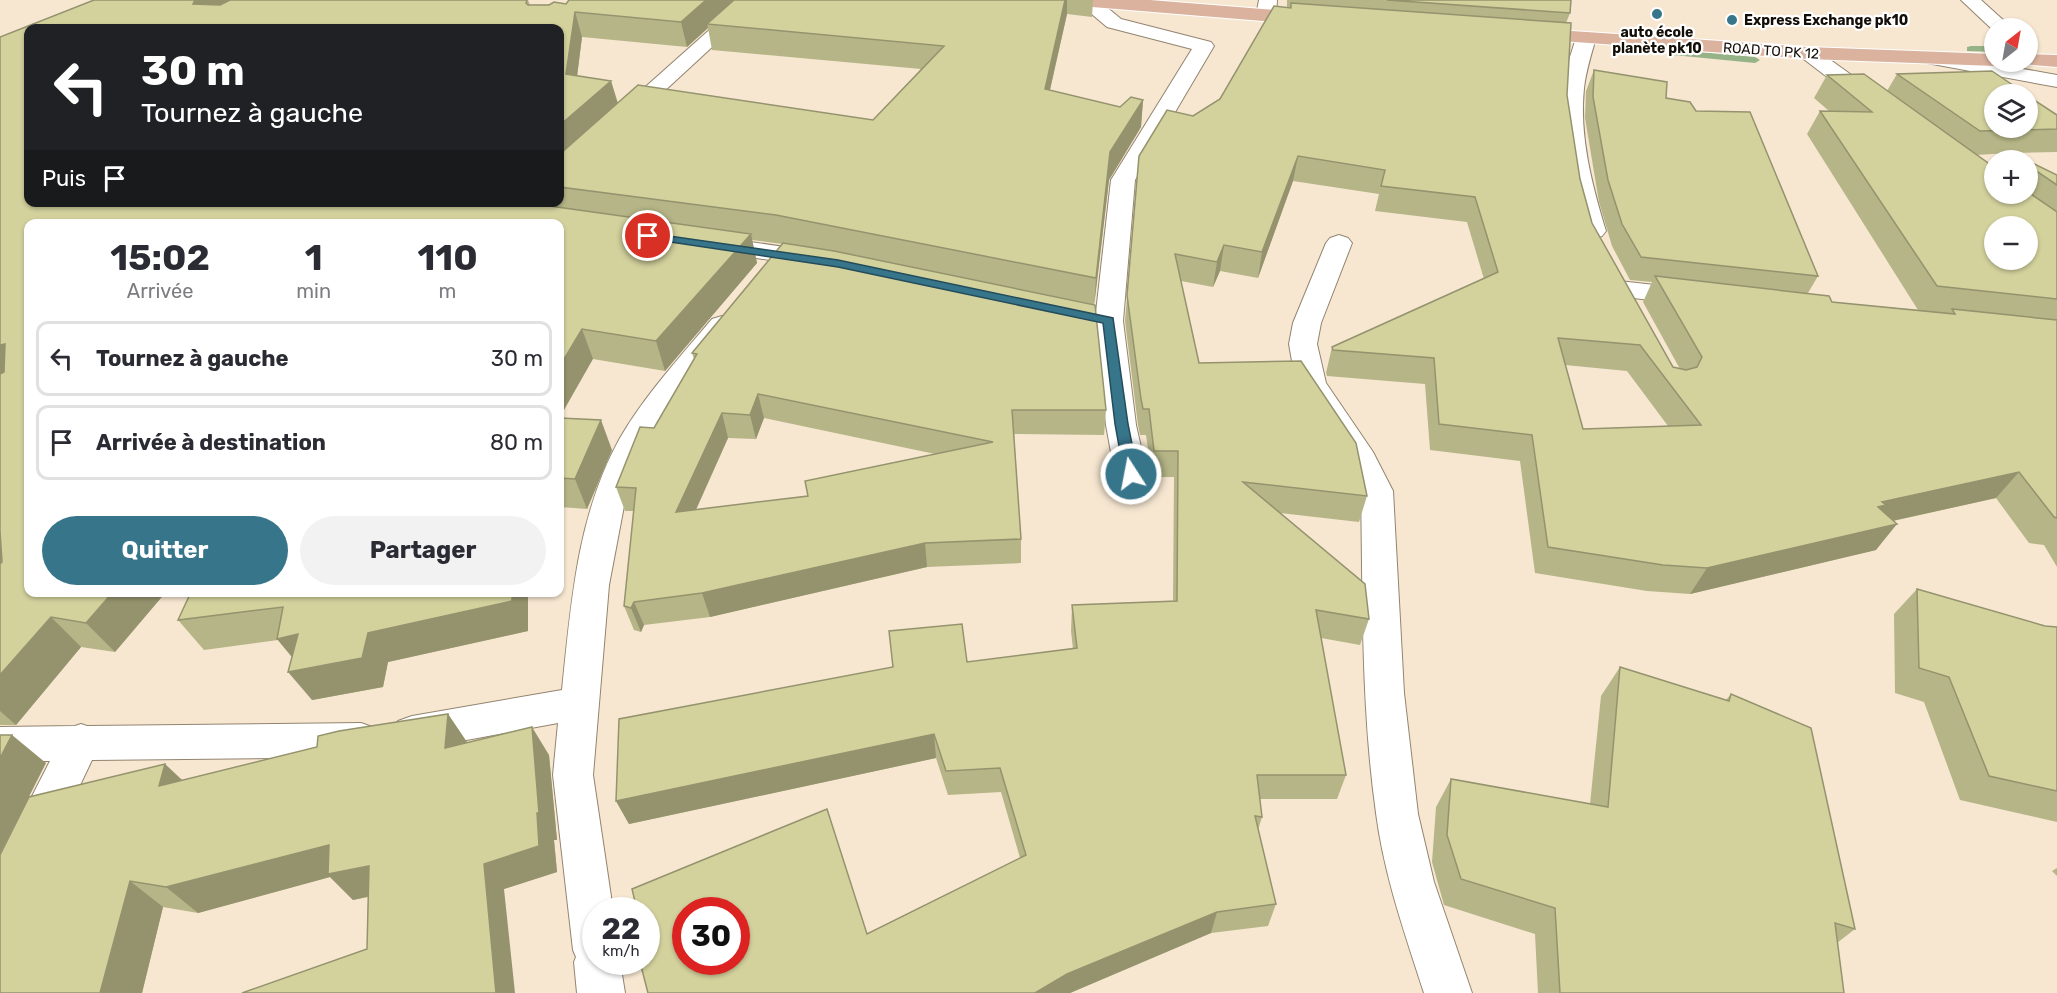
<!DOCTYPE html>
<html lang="fr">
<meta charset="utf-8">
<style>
body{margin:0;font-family:Rubik,sans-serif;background:#f2f2f3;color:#2b2b33;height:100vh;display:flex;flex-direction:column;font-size:22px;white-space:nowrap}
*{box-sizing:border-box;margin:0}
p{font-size:20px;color:#7c7c81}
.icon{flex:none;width:33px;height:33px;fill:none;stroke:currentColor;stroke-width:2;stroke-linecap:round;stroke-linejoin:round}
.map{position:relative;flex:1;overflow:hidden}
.panel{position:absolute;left:24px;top:219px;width:540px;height:378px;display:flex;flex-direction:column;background:#fff;border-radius:12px;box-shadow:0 2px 4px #0004}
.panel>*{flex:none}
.hud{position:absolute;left:24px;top:24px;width:540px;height:183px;border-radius:12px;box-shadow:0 2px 4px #0004;background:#202124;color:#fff;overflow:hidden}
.needle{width:39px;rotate:31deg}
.fabs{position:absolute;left:1984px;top:18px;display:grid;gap:12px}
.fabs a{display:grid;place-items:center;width:54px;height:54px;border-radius:50%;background:#fff;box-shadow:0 2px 4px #0004;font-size:30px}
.speed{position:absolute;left:582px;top:897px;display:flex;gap:12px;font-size:30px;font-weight:700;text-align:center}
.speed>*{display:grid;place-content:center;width:78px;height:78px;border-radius:50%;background:#fff;box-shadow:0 2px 4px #0004;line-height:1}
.speed small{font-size:15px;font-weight:400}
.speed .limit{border:9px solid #d22;background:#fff;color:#111}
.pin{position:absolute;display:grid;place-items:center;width:51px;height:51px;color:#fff;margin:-26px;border:3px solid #fff;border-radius:50%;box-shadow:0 2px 6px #0007}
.me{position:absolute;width:66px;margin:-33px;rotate:349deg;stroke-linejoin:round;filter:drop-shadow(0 0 4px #0008)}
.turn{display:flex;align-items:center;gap:21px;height:126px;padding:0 18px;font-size:27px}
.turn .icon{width:78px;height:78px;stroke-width:2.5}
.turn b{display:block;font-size:42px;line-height:51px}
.then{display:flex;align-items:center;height:57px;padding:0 18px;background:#0003;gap:12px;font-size:22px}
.eta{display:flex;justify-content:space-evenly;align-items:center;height:102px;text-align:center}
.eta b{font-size:36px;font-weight:700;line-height:42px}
.cta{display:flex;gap:12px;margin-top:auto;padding:12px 18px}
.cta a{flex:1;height:69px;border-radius:36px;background:#37758b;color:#fff;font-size:24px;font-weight:700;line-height:69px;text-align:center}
.cta a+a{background:#f2f2f3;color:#2b2b33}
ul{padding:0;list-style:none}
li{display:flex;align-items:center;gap:18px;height:75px;margin:0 12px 9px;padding:0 6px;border:3px solid #e1e1e2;border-radius:12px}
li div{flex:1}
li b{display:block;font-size:22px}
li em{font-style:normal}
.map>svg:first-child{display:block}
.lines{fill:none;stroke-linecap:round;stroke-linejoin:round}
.stream{fill:#96b388;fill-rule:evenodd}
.minor-casing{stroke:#928470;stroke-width:2}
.primary-casing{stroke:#fff;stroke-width:2}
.minor{fill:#fff;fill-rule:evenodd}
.primary{fill:#dab29e;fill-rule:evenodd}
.wall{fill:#b5b587;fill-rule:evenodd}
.shaded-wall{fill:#94936e}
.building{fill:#d3d29d;stroke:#94936e;stroke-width:1.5;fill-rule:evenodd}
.route{fill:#37758b;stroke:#244c5a;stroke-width:1.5}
.poi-dot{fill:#37758b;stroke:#fff;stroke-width:2}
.labels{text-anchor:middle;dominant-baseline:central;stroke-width:4.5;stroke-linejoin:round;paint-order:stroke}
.far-poi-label{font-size:14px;font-weight:bold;fill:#130e07;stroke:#fff;text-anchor:start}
.far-street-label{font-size:14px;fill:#130e07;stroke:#fff}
</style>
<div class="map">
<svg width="2057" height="993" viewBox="0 0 2057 993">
<rect width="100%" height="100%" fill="#f7e7d1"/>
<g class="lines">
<g class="stream">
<path d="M1971,46H1995V52L1967,51V47Z"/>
<path d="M1677,50L1755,57L1760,60L1755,63L1673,55V51Z"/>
</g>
<defs>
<g id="minor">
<path d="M743,0H763L568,180L560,182V163Z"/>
<path d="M1079,0H1098L1121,19L1211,42L1214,46L1135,180L1123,321L1136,425L1147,474L1142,482L1131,485L1120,482L1115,474L1106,425L1095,321L1111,180L1192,49L1107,27L1081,5Z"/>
<path d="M1259,0H1277L1276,16L1273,20H1259L1256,16Z"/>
<path d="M1961,0H1981L2012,28H1995V32Z"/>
<path d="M1586,32L1593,34L1596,38C1591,55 1586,71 1584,88C1579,136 1592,185 1606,231L1602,236L1593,239L1584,236L1580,231C1568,185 1557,136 1563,88C1565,71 1571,54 1576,38L1579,34Z"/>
<path d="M1808,47L1815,49L1881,96L1884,101L1881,106L1873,108L1865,106L1801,57L1798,53L1801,49Z"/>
<path d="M1934,53L2057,75V87L1927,63L1924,59L1927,55Z"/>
<path d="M1339,235L1348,238L1352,243L1321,323L1317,344L1326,383L1373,452L1393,491L1404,693L1418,814L1434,882L1472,993H1424C1405,934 1384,875 1376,813C1361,707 1363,598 1361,491L1347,462L1296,384L1289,344L1293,323L1326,243L1330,238Z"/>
<path d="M710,236L819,252L828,254L832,260L828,266L819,268L701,249L697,244L701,239Z"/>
<path d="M1619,281L1691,289L1701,291L1705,297L1701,303L1691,305L1609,295L1605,289L1609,283Z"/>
<path d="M722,316L732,319L736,325L679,398L650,442L624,506L609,585L593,775L613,910H596V962H620L625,993H577L574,962L576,957L573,950L553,775L558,723L412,750L398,745L392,733L398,721L412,716L562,690C571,604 577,515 620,438C645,395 680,357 712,319Z"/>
<path d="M361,723L375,728L381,740L375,752L361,757L92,760L16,920L0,927V859L50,761H0V727L75,726L81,724L87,726Z"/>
</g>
<g id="primary">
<path d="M1071,0H1150L1313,13L1320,15L1323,19L1320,23L1313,25L1080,6L1073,4Z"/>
<path d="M1527,28L1808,47L1995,54V62H2004L1995,66L1808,59L1520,38L1517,34L1520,30Z"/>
<path d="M2028,54L2057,55V67L2021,64L2019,62H2028Z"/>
</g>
</defs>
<use href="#minor" class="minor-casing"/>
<use href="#primary" class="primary-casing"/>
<use href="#minor" class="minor"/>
<use href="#primary" class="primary"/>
</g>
<g class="wall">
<path d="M94,0H528L530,5L566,4L569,0H1093L1092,17L1067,14L1050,90L1120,107L1143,100L1141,127L1109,180L1094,305L1106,410L1104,435L1014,434L1021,539V563L927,567L710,617L644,625L641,632L634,630L624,606L634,511H625L616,487L654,428L694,359L692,353L782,244L752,240L757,263L665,371L593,359L28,224L166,592L115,652L81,647L16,725H0V37ZM560,28V202H28ZM708,28L712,50L921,69L873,120L618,103L611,81L577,76L582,37L687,47ZM764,418L935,454L808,496L696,510L728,438L756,439Z"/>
<path d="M1287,0H1571L1570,13L1566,23L1567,95L1580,179L1592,223L1673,367L1680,369L1643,302L1652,282L1630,280L1612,246L1599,202L1585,118L1586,91L1594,70L1666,98L1818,276L1808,293L1832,302L1918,310L1807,134L1820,111H1829L1814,98L1827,75L1887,91L1897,74L2057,115V152L2013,153L2027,160H2006L2011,153L1976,155L2028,194V161L2057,175V567L2044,545L2029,543L1996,498L1893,521L1876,550L1690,594L1647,591L1535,573L1520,461L1430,450L1425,384L1327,376L1326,373L1332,347L1484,279L1467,222L1375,211L1379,194L1293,181L1258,278L1220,271L1213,287L1181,281L1199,363L1367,496L1359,522L1280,513L1369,619L1360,645L1321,638L1346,775L1337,799H1260L1262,817L1258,830L1276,904L1268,926L1211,933L1070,993H648L867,934L1020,858L1001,792L948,795L936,758L629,824L616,801L967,662L1073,649L1071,631L1072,605L1173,601L1174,477H1152L1146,435H1140L1138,425L1125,321L1139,156L1193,116L1220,99L1287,8ZM1565,365L1627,371L1668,426L1583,429Z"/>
<path d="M560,418L612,450L587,509L560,507Z"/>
<path d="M1917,589L2045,626L2057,627V822L1960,800L1924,702L1895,693L1894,614Z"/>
<path d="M191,592L528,631L388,662L383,687L312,700L292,657L278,640L204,650L178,620Z"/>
<path d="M1620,667L1726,700L1731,694L1855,929L1837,943L1844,993H1538L1535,934L1444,905L1432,862L1436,807L1451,779L1590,804L1601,696Z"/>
<path d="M448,714L467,743L549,755L557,840H554L557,872L504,889L367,949L368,897L353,900L330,877L198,913L163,907L142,993H0L183,780L317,747Z"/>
<path d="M2057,868V876L2052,871Z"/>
</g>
<g class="shaded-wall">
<path d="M195,0H255L210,22L193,4Z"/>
<path d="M706,0H740L707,24L708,28L687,47L681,22Z"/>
<path d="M1065,0H1067V14L1044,116L1045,89Z"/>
<path d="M575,12L582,37L574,101L566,74Z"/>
<path d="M611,81L619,108L560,160V125Z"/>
<path d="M1143,100L1141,127L1109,180L1094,307L1096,278L1110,152Z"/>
<path d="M1298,156L1293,181L1258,278L1262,252Z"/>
<path d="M751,234L757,263L665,371L656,341Z"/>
<path d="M1224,245L1220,271L1213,287L1217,262Z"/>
<path d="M582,329L593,359L560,417V366Z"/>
<path d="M5,344L16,377L0,388V345Z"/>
<path d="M758,394L764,418L756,439L750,415Z"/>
<path d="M722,413L728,438L684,536L676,512Z"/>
<path d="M601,420L612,450L587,509L575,479Z"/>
<path d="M2019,472L1996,498L1869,526L1857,533L1882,502Z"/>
<path d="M1897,524L1876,550L1690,594L1707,568Z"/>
<path d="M0,528L28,557L0,575Z"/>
<path d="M925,543L927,567L710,617L702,593Z"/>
<path d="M113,592H166L115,652L86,623Z"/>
<path d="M512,592H528V631L388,662L383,687L312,700L288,672L368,633Z"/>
<path d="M634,602L644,625L641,632L631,608Z"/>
<path d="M51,617L81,647L16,725L0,711V675Z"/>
<path d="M298,634L301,668L277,639Z"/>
<path d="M448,714L467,742L465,776L445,748Z"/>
<path d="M532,727L549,755L557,840H554L557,872L504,889L515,993H496L484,864L537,813Z"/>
<path d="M934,734L936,758L629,824L616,801Z"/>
<path d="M12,735L46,763L0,854V758Z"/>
<path d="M165,764L194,791L159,786Z"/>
<path d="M329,845L369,866L393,891L353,900L330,877L198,913L166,887Z"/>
<path d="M130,881L163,907L142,993H100Z"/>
<path d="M1217,912L1211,933L1070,993H1035L1067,974Z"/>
</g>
<g class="building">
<path d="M94,0H195L193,4L220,5L230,0H527L526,3L528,5H549L554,2L566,4L569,0H706L681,22L575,12L566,74L611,81L560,125V28H28V202H549L550,206L751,234L656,341L582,329L560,366V224H28V592H113L86,623L51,617L0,675V564L2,562L0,531V374L4,372L5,344L0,345V37Z"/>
<path d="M734,0H1065L1045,89L1120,107L1131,97L1143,100L1110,152L1096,278L776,215L560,187V154L638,85L873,120L944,46L707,24Z"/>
<path d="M1387,0H1571L1570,13Z"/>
<path d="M1291,3L1571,23L1567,95L1580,179L1592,223L1673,367L1686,370L1697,367L1702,357L1655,276L1829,296L1832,302L1955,314L1952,309L2057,320V518L2054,517L2019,472L1882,502L1886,505L1878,507L1897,524L1707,568L1663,565L1548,547L1532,435L1439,424L1434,358L1333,350L1332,347L1498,272L1475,197L1381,186L1385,170L1298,156L1262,252L1224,245L1217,262L1175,254L1199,363L1301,361L1356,443L1367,496L1243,482L1365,584L1369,619L1316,610L1346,775H1257L1262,817L1255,816L1276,904L1217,912L1067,974L1035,993H648L640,962H646V910H637L632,889L827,809L867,934L1026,855L1000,768L946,771L934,734L616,801L619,719L893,667L889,631L962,624L967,662L1077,648L1072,605L1177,601L1178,451H1154L1149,409H1143L1141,399L1127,295L1139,156L1167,110L1193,116L1220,99L1274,6L1291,8ZM1558,338L1640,345L1701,425L1583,429ZM686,910H736V962H686Z"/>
<path d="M1594,70L1667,82L1666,98L1690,102L1696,111L1750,112L1818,276L1641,257L1622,224L1608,180L1593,97Z"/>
<path d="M1992,71L2026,94H1995V128H2028V96L2057,115V129L1980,131L1897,74Z"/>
<path d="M1864,74L1995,168V194H2028V192L2057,212V299L1937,286L1820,111L1872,112L1827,75ZM1995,226H2028V260H1995Z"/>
<path d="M2012,153L2027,160H2014V156Z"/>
<path d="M2028,161L2057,175V185L2032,168H2028Z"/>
<path d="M783,243L834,251L1095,305L1106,410H1012L1021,539L925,543L702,593L634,602L631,608L624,606L636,488L616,487L640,427L654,428L697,354L692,353ZM758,394L993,442L805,481L808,496L676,512L722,413L750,415Z"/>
<path d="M560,418L601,420L575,479L560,478Z"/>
<path d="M1917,589L2045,626L2057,627V791L1989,776L1949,677L1919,668Z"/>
<path d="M191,592H512V601L368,633L362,658L288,672L298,634L277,639L283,607L178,620Z"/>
<path d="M1620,667L1729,701L1731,694L1811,728L1855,929L1835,923L1844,993H1560L1555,908L1461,879L1447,835L1451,779L1608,807Z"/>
<path d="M448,714L445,748L532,727L539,813H537L539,846L484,864L496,993H242L367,949L369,866L328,874L329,845L166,887L130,881L100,993H0V855L29,797L165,764L159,786L317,747L318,736L339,731Z"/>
<path d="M0,735H12L0,758Z"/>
</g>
<path class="route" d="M648,233L838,260L1113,318L1128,424L1138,474L1131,479L1124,474L1115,424L1103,323L838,267L644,238L643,236Z"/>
<g class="poi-dot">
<circle cx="1657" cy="14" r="6"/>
<circle cx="1732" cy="20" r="6"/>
</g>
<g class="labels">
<g class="far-poi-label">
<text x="1744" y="20">Express Exchange pk10</text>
<text x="1657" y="32" text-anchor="middle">auto école<tspan x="1657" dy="16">planète pk10</tspan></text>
</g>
<g class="far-street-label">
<text transform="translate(1771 51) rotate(4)">ROAD TO PK 12</text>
</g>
</g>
</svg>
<div class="fabs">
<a><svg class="needle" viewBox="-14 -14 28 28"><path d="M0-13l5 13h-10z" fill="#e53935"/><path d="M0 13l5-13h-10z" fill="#7c7c81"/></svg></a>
<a><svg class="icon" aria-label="layers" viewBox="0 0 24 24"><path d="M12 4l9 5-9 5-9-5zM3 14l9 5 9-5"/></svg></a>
<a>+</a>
<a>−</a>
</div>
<div class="speed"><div>22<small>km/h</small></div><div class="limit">30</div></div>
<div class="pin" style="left:648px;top:236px;background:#d93025"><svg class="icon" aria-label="arrive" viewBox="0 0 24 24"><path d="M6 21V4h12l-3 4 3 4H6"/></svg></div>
<svg class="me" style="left:1131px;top:474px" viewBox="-20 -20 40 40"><circle r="17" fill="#37758b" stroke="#fff" stroke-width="3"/><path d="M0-11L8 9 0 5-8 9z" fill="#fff"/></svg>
<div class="hud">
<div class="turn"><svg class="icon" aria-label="left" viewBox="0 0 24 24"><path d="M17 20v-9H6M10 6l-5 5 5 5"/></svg><div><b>30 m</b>Tournez à gauche</div></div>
<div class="then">Puis<svg class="icon" aria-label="arrive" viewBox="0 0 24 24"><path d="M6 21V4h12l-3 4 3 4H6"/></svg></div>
</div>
<section class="panel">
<div class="eta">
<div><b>15:02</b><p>Arrivée</p></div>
<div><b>1</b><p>min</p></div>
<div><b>110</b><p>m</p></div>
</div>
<ul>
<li><svg class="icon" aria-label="left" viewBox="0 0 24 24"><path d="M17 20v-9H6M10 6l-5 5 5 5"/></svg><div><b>Tournez à gauche</b></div><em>30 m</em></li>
<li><svg class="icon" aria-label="arrive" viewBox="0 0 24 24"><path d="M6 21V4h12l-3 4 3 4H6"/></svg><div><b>Arrivée à destination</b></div><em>80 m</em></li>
</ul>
<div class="cta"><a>Quitter</a><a>Partager</a></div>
</section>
</div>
